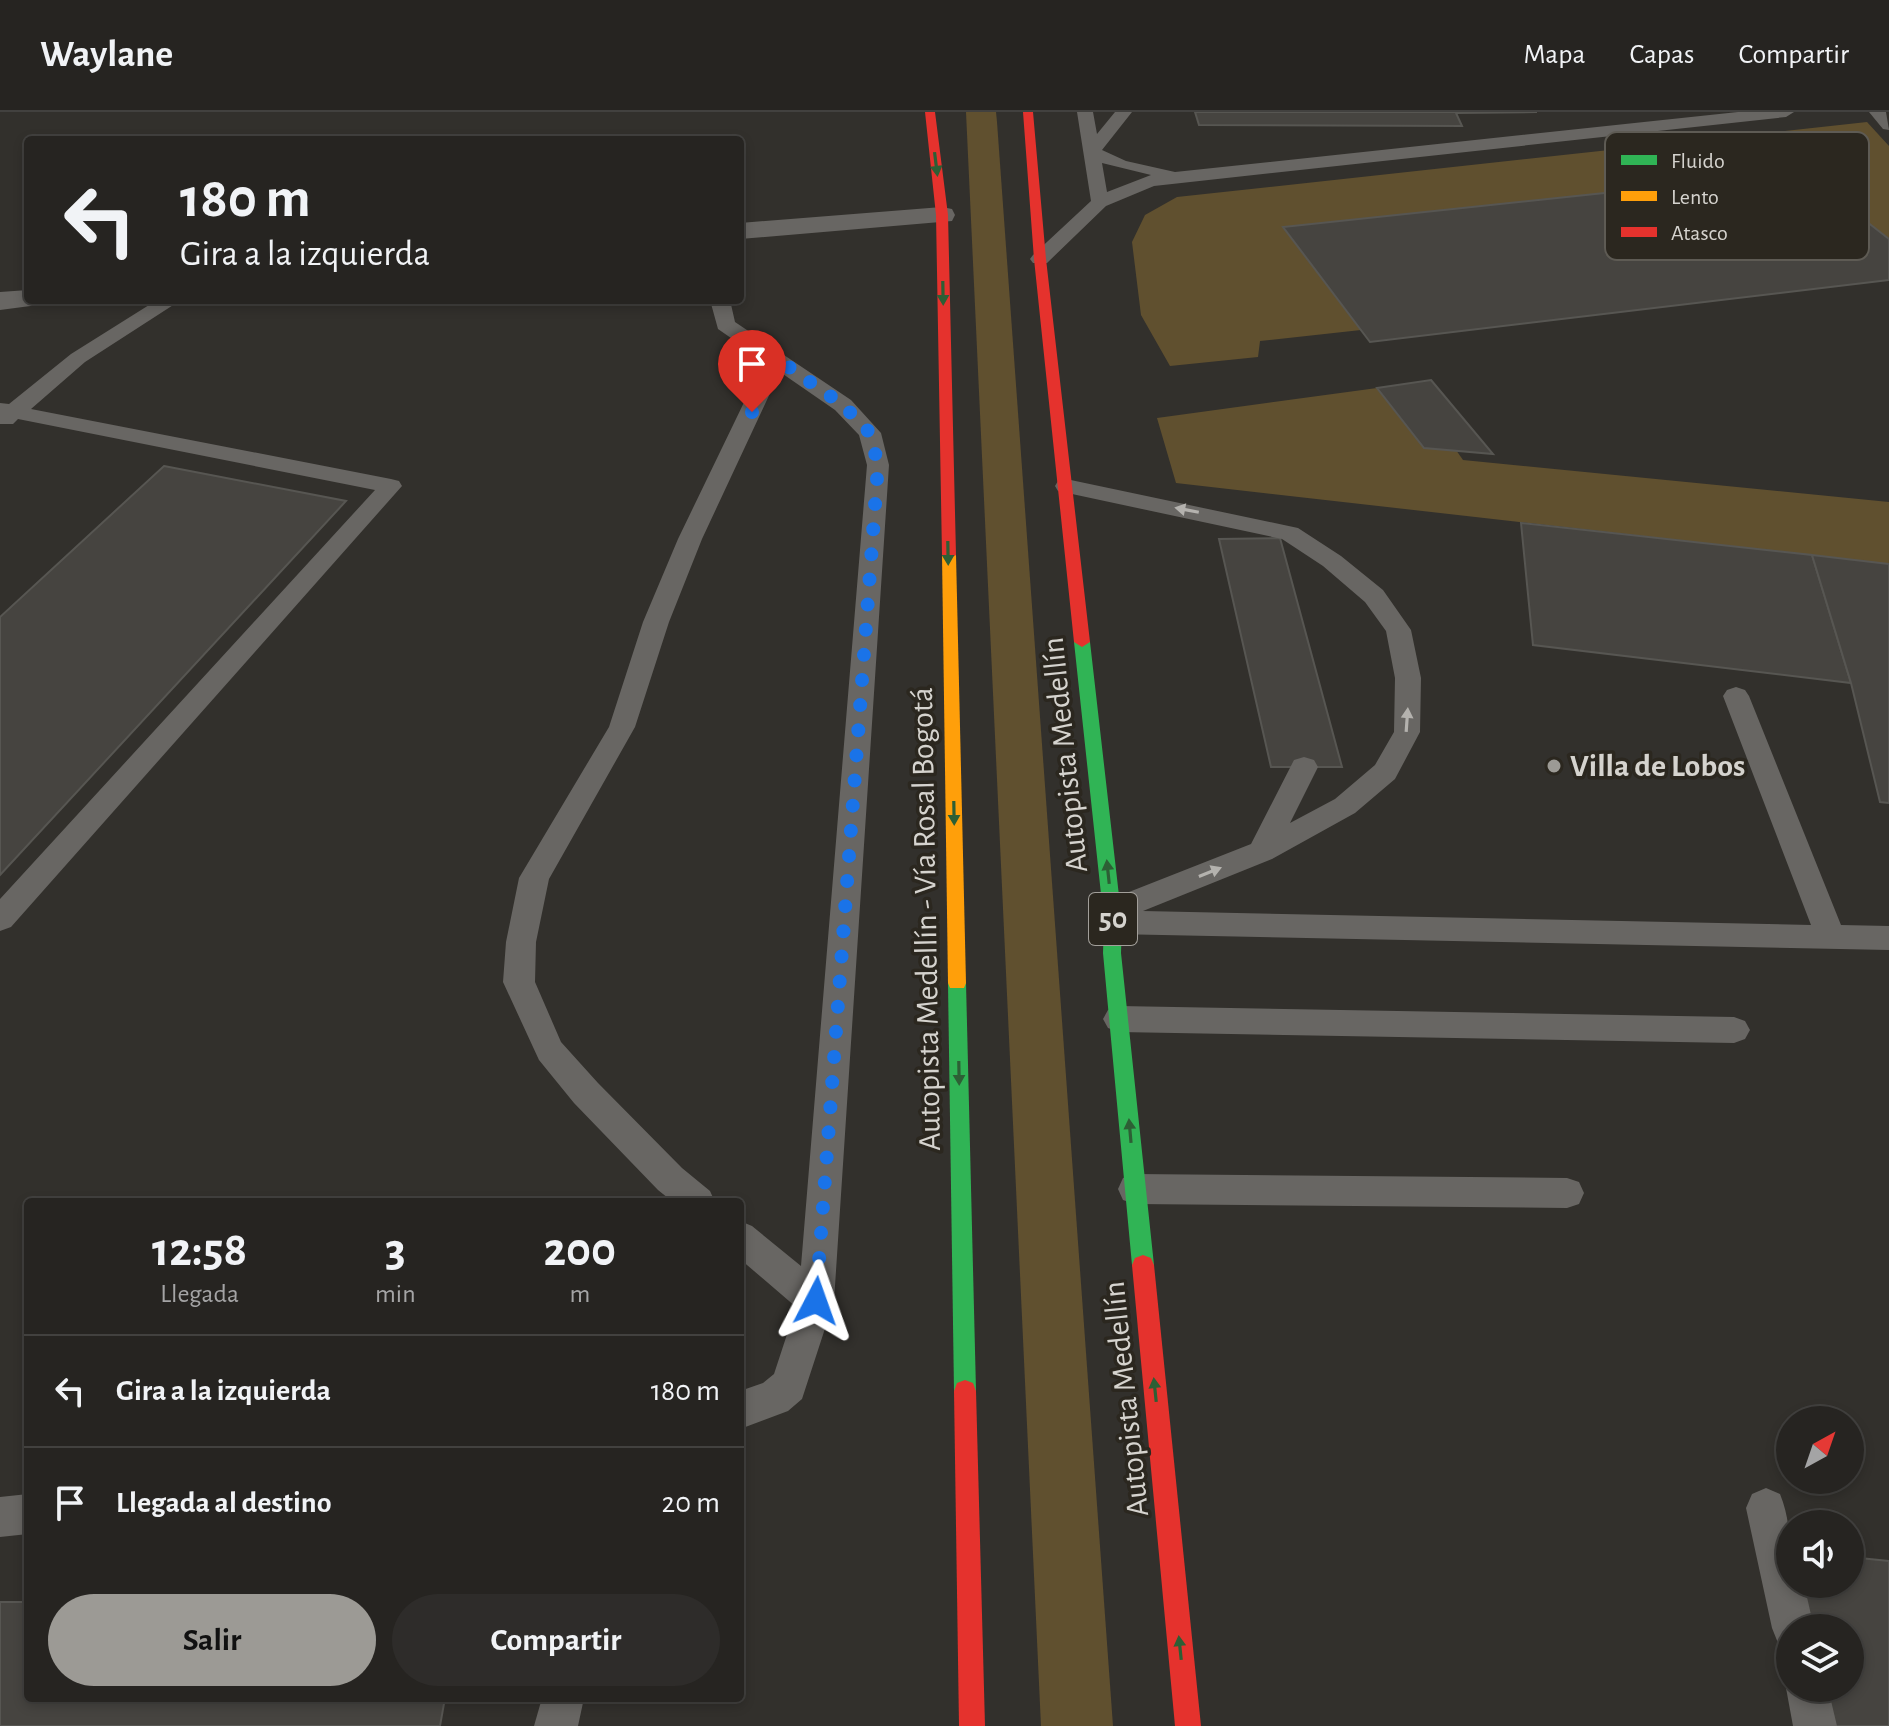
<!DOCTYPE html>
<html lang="es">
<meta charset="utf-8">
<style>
body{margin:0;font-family:"Alegreya Sans",sans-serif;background:#2e2c2a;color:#f1f3f6;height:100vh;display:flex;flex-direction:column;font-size:30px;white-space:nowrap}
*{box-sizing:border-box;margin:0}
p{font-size:26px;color:#a4a4a5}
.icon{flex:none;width:44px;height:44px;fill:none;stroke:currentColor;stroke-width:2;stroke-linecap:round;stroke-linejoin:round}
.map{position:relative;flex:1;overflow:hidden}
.drawer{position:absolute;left:24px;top:1086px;width:720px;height:504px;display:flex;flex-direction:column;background:#262421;border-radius:8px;box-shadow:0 4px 12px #0003,0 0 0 2px #42413f}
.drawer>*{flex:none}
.hud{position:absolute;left:24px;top:24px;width:720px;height:168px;border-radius:8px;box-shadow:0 4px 12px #0003,0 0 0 2px #42413f;background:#262421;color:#f1f3f6;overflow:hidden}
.needle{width:52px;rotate:40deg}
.fabs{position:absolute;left:1776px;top:1294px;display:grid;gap:16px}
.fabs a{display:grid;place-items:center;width:88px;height:88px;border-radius:50%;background:#262421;box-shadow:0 4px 12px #0003,0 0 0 2px #42413f;font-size:40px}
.pin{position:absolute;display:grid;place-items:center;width:68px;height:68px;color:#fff;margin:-82px -34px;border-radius:50% 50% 50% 0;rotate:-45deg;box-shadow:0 0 8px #0007}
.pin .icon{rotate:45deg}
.me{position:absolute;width:88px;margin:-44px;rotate:4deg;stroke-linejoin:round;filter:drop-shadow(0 0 6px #0008)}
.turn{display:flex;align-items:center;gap:28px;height:168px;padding:0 24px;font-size:36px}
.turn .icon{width:104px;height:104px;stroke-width:2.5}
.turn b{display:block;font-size:56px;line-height:68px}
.eta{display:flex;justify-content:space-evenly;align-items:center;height:136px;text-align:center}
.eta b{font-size:48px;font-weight:700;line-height:56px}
.button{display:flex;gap:16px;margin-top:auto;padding:16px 24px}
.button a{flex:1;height:92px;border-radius:48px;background:#9c9a95;color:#111;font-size:32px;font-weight:700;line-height:92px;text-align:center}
.button a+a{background:#2e2c2a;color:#f1f3f6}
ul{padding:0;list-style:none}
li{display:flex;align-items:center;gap:24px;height:112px;padding:0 24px;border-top:2px solid #42413f}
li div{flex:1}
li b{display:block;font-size:30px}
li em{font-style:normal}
header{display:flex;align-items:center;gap:48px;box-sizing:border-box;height:112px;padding:0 40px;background:#262421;border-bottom:2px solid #42413f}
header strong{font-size:38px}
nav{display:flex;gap:44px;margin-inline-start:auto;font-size:28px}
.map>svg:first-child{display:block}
.green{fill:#60502f}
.building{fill:#464440;stroke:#575652;stroke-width:2}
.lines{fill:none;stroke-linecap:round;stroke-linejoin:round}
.lane{fill:#686663;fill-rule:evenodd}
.street{fill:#686663;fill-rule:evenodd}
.fast{fill:#30b455;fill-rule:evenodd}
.slow{fill:#ff9f0a;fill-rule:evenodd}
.jam{fill:#e5322d;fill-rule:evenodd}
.oneway{fill:#2d5f35}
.oneway2{fill:#b4b2ae}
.route{stroke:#1a73e8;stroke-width:14;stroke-dasharray:0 25.2}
.poi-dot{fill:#9c9a95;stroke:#2b271f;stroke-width:3}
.labels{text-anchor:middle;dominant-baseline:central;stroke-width:7;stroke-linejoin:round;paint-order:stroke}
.shield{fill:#2b271f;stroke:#a29f9a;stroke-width:2}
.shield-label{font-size:30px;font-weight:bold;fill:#d5d3ce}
.street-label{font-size:32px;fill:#d5d3ce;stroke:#2b271f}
.poi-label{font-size:32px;font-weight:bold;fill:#d5d3ce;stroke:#2b271f;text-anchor:start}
.key{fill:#2b271f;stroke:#5e5b54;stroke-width:2}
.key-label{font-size:22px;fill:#d5d3ce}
</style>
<header>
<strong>Waylane</strong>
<nav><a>Mapa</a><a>Capas</a><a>Compartir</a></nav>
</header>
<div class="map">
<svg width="1889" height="1614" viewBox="0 0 1889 1614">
<rect width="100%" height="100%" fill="#32302c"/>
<g class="green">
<path d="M966,0H996L997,10L1113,1614H1041Z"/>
<path d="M1867,10L1889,34V127L1802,60L1295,114L1361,218L1260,229L1258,245L1170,254L1141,203L1132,130L1145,103L1177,85Z"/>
<path d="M1377,276L1424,335L1456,338L1463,348L1889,390V452L1176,371L1157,306Z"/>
</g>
<g class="building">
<path d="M1195,0H1537L1456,1L1462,14L1199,13Z"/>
<path d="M1803,60L1889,127V168L1370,230L1283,115Z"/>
<path d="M1431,268L1493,342L1424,336L1377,276Z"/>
<path d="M164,354L346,389L0,763V505Z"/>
<path d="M1521,411L1812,443L1851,571L1533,533Z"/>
<path d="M1280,426L1342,655H1271L1219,427Z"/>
<path d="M1812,443L1889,452V691L1880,690L1851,571Z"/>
<path d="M1850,1445L1889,1449V1614H1826L1816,1576H1850V1516H1801L1790,1472H1850Z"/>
<path d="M0,1490H28V1586H445L440,1614H0Z"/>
</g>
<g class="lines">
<g class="lane">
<path d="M1077,0H1093L1097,22L1115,0H1132L1102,38L1126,49L1175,60L1738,0H1794L1786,5L1154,74L1106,94L1047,151H1033L1030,147L1033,143L1091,89ZM1102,51L1151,63L1107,80Z"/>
<path d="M1869,0H1886L1889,18L1883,17Z"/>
<path d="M157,188H181L85,250L31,297L391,367L399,369L402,374L11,815L0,819V787L375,378L18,307L13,312H0V291L9,292L71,242Z"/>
<path d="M710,188H730L735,210L851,288L881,321L889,353L834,1189L802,1287L788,1299L740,1317V1279L763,1271L774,1262L796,1195L740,1147V1109L752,1114L801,1154L867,353L859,323L835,298L780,260L702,427L669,510L635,615L549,767L536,830L535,870L561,930L598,971L682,1056L710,1079L715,1090H673L658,1078L574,991L539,948L503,870L506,830L519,766L609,615L643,510L678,427L764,249L718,217Z"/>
<path d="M1066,367L1298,416L1341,444L1383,478L1411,518L1421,566L1420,620L1395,667L1355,701L1272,747L1143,799L1811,813L1723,584L1727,578L1736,575L1745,578L1749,584L1841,813L1889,814V838L1113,822L1102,818L1097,799L1101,791L1251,732L1294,648L1304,645L1314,648L1318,655L1290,711L1335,687L1375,653L1394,620L1395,566L1386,519L1365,490L1323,454L1282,427L1058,379L1055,374L1058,369Z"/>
<path d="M1119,894L1734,905L1745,909L1750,918L1745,927L1734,931L1119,920L1108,916L1103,907L1108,898Z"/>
<path d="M1135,1062L1567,1066L1579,1070L1584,1081L1579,1092L1567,1096L1135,1092L1123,1088L1118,1077L1123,1066Z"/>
<path d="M1766,1376L1780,1382C1792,1411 1790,1441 1790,1472H1804L1814,1516H1790V1536L1778,1531L1772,1516L1746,1396L1752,1382Z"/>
<path d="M28,1382V1422L0,1425V1385Z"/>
<path d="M1790,1566V1576H1828L1837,1614H1793L1786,1576Z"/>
<path d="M542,1586H584L578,1614H534Z"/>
</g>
<g class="street">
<path d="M942,95L952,97L955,103L952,109L740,127V111Z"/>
<path d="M28,178V188H42L38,193L0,198V180Z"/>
</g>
<g class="fast">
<path d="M1082,525L1090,530L1122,810L1121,841L1154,1153L1151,1160L1143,1163L1135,1160L1132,1153L1103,841L1104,810L1074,530Z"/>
<path d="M957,864L964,866L966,871L976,1279L973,1287L965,1290L957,1287L954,1279L948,871L950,866Z"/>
</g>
<path class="slow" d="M949,439L956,443L966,871L964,876H950L948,871L942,443Z"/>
<g class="jam">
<path d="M925,0H935L948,103L956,443L949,447L942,443L936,103Z"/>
<path d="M1023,0H1033L1046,147L1090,530L1082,535L1074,530L1034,147Z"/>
<path d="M1143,1143L1151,1146L1154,1153L1201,1614H1175L1132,1153L1135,1146Z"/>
<path d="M965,1268L973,1271L976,1279L985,1614H959L954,1279L957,1271Z"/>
</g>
</g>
<defs><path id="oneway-solid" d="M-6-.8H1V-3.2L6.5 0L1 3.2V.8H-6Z" transform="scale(2)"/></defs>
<g class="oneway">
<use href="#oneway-solid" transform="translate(936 52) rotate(83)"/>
<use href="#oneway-solid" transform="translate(943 181) rotate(89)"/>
<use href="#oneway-solid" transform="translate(948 441) rotate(89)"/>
<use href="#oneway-solid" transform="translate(954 701) rotate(89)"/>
<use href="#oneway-solid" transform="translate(1108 760) rotate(-96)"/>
<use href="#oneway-solid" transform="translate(959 961) rotate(89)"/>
<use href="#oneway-solid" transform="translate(1130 1019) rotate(-95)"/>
<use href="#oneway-solid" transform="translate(1155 1278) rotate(-96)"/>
<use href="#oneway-solid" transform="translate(1180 1536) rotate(-96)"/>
</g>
<g class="oneway2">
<use href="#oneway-solid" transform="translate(1187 398) rotate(-169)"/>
<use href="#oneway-solid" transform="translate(1407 608) rotate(-86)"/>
<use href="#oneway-solid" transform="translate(1210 760) rotate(-22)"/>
</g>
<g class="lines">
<path class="route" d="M752,300L776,246L843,293L870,321L878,353L816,1189"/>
</g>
<circle class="poi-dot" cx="1554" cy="654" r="8"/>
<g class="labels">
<rect class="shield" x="1089" y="781" width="48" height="52" rx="6"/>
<g class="shield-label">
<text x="1113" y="807">50</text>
</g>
<g class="street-label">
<text transform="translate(1065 643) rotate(-96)">Autopista Medellín</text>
<text transform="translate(926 807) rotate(-91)">Autopista Medellín - Vía Rosal Bogotá</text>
<text transform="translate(1126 1287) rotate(-96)">Autopista Medellín</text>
</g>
<g class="poi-label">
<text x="1570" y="654">Villa de Lobos</text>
</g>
</g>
<rect x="1605" y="20" width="264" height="128" rx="12" class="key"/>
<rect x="1621" y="43" width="36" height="10" fill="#30b455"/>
<rect x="1621" y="79" width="36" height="10" fill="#ff9f0a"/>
<rect x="1621" y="115" width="36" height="10" fill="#e5322d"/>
<g class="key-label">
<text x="1671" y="56">Fluido</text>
<text x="1671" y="92">Lento</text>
<text x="1671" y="128">Atasco</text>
</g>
</svg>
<div class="fabs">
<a><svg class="needle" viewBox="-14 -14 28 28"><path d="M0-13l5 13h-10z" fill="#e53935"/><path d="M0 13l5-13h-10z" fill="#a4a4a5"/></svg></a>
<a><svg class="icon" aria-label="sound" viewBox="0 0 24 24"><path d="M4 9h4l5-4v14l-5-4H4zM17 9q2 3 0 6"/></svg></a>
<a><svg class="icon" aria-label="layers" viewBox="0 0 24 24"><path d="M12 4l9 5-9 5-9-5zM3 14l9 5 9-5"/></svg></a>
</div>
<div class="pin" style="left:752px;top:300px;background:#d93025"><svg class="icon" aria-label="arrive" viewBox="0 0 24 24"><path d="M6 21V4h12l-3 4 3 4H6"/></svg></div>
<svg class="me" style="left:816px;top:1189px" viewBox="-20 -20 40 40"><path d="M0-17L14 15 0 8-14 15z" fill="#1a73e8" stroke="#fff" stroke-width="4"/></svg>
<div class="hud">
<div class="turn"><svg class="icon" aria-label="left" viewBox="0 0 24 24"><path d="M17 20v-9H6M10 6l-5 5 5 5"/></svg><div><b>180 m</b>Gira a la izquierda</div></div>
</div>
<section class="drawer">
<div class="eta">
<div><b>12:58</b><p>Llegada</p></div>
<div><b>3</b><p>min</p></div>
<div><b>200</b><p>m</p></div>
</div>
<ul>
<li><svg class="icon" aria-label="left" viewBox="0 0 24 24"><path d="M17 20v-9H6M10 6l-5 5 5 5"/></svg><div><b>Gira a la izquierda</b></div><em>180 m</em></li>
<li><svg class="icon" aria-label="arrive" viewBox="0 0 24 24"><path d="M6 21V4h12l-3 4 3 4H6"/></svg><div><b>Llegada al destino</b></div><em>20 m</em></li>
</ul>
<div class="button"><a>Salir</a><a>Compartir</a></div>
</section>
</div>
